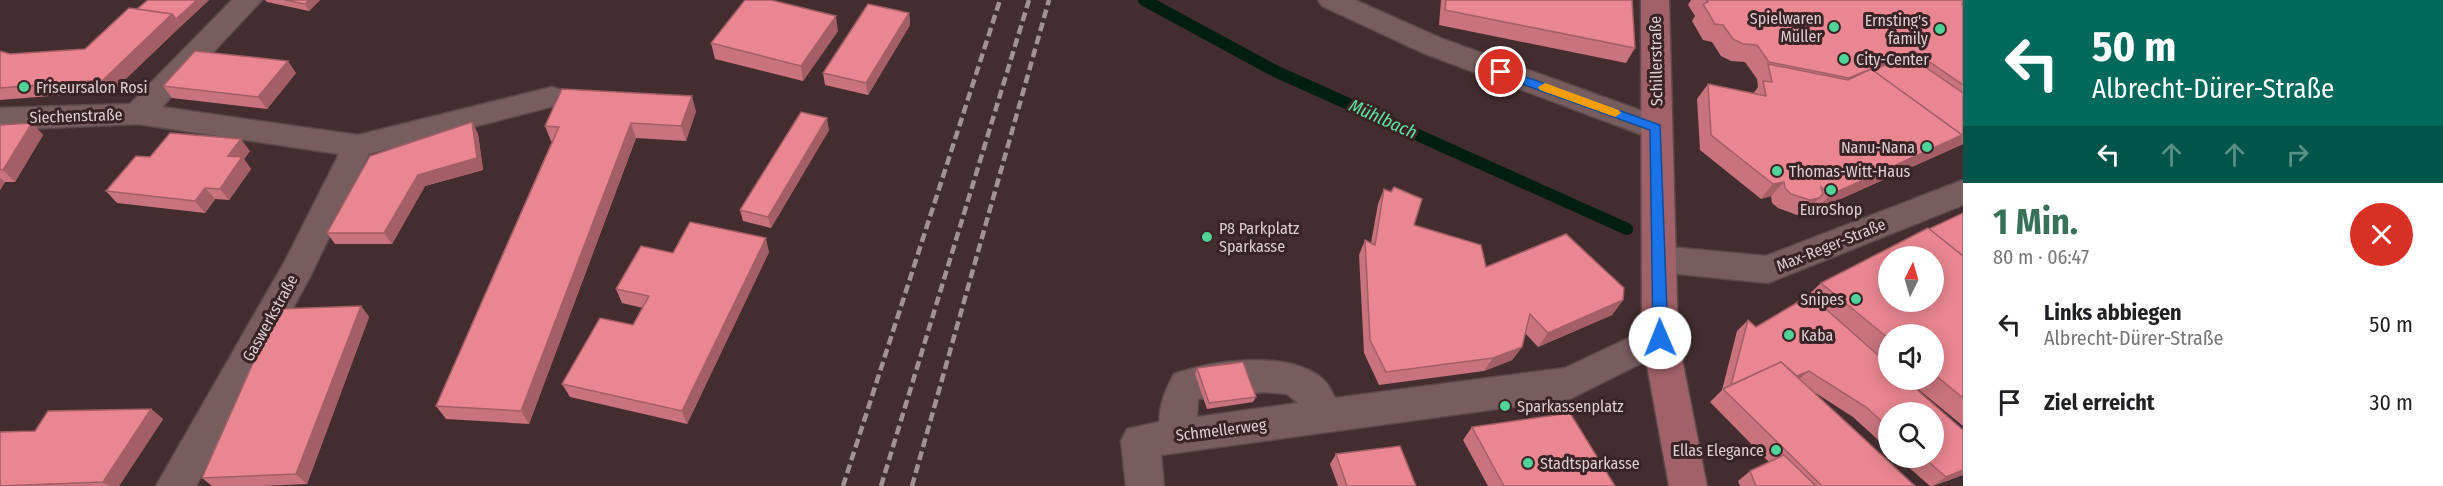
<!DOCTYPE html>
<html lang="de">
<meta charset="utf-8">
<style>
body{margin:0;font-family:"Fira Sans Condensed",sans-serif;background:#f2f2f2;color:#202124;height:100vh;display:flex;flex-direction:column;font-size:22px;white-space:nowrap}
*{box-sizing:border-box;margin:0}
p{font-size:20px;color:#757577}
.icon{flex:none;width:33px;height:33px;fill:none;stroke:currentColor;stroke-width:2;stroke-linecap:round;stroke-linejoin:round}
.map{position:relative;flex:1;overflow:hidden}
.drawer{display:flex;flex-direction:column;background:#fff;width:480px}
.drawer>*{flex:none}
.guide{background:#00695c;color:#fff;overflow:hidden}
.needle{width:39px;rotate:5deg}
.fabs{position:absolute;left:1878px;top:246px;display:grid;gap:12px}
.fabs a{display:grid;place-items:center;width:66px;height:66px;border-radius:50%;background:#fff;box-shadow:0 3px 15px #0003;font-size:30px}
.pin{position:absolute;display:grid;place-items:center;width:51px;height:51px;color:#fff;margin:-26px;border:3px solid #fff;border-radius:50%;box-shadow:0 2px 6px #0007}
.me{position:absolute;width:66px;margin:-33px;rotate:359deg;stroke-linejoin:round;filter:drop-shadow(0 0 4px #0008)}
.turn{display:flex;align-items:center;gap:21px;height:126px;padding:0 30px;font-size:27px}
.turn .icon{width:78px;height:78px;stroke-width:2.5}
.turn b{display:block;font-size:42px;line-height:51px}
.lanes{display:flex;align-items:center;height:57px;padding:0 30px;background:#0003;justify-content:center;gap:30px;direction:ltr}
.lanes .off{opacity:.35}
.round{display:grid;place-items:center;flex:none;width:63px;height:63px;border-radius:32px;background:#f2f2f2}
.overview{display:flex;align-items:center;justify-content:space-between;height:102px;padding:0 30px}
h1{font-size:36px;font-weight:700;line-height:45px;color:#367158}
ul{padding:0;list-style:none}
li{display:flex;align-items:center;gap:18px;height:78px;padding:0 30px}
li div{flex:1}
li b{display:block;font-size:22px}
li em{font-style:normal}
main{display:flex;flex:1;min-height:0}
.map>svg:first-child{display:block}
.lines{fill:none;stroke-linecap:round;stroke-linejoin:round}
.stream{stroke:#001f10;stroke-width:12}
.minor-casing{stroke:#5c494b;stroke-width:3}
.major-casing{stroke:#5c494b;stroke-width:3}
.minor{fill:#775d5e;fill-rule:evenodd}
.major{fill:#a16168;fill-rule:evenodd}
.rail{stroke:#a49293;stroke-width:4.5;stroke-dasharray:9 4.5;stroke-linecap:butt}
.wall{fill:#c8737d}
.shaded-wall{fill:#a35e66}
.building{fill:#e98691;stroke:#a35e66;stroke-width:1.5;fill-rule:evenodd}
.route{fill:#1a73e8;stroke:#114b97;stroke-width:1.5}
.slow{fill:#f59e0b}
.poi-dot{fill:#50d398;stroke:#3a2325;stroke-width:2}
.labels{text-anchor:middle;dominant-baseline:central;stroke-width:6;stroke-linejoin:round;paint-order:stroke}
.poi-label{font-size:16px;fill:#decfd0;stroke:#3a2325;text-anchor:start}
.street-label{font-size:16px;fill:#decfd0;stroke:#3a2325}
.water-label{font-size:18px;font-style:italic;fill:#5be5a6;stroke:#3a2325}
</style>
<main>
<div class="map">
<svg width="1963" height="486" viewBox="0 0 1963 486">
<rect width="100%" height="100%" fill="#442d2f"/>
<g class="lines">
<path class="stream" d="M1144,0L1275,71L1627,229"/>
<defs>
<g id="minor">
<path d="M232,0H262L162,107L358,135L552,87L562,90L567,97L562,104L369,154L310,277L196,486H156L285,261L339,154L138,124L0,130V108L130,104Z"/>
<path d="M1318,0H1355L1443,39L1667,120L1671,128L1667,136L1656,139L1645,136L1423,53L1322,6Z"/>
<path d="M1963,180V205L1768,283L1659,272L1647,268L1642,259L1647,250L1659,246L1766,256Z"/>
<path d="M1660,323L1672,328L1678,338L1672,348L1570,399L1161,455L1164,486H1126L1121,441L1127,429L1159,422C1160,402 1165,391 1174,374C1212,360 1284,351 1319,376C1327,381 1331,390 1335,398L1565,368ZM1264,392L1287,394L1298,403L1197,417L1198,399Z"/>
</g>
<path id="major" d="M1641,0H1669L1678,338L1707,486H1669L1642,338Z"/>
</defs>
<use href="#minor" class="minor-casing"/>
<use href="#major" class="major-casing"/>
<use href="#minor" class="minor"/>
<use href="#major" class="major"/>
<g class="rail">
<path d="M843,486L1000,0"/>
<path d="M881,486L1029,0"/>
<path d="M912,486L1049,0"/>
</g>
</g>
<g class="wall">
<path d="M209,0L181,26L113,91L0,100V51L10,54L85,49L137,9Z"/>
<path d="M265,0H320L309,11L267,2Z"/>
<path d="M1441,0H1632L1635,48L1626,63L1439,25Z"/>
<path d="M1691,0H1963V144L1816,210L1812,206L1806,213L1797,215L1778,208L1772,203L1771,196L1761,199L1700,150L1697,99L1708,84L1753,94L1758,87L1757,79L1745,62L1731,61L1721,56L1712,42L1703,40L1692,21L1695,16L1688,5Z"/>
<path d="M909,13L910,25L868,95L825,85L823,73Z"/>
<path d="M838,31L803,81L715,59L711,43Z"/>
<path d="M296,73L267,109L172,98L163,86Z"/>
<path d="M696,111L686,141L636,138L529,424L446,419L436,406L552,141H551L545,126Z"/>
<path d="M472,122L478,134L483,170L425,186L392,244H335L327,233Z"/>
<path d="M32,123L43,135L15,182H5L0,190V125Z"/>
<path d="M829,130L771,228L743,221L740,210Z"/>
<path d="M250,151L244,159L251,169L229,200L215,199L205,213L117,203L106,191L150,157Z"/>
<path d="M1384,189L1414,225L1486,267L1623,300L1612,315L1538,347L1525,333L1522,347L1512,360L1484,371L1379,385L1364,353L1359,255L1365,240L1371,243L1378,204Z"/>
<path d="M1963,213V426L1907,380H1934V334H1888V380L1963,430V475L1933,486H1930L1898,458H1934L1888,412V449L1853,417L1814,392L1915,486H1740L1738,481L1750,471L1769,462L1710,402L1722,390L1737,331L1748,320L1756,327L1806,297L1821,283Z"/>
<path d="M769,252L687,424L570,397L562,384L633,325L643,308L622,303L616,289L673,253Z"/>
<path d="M361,306L369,317L307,484L263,486H212L202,478Z"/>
<path d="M1197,368L1256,397L1253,402L1207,409L1195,374Z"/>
<path d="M151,409L163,419L119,486H0L35,431Z"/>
<path d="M1472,427L1615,486H1488L1463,440Z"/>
<path d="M1336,454L1416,486H1338L1330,464Z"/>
</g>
<g class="shaded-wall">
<path d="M197,0H209L181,26L176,19Z"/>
<path d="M309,0H320L309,11L305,4Z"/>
<path d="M909,13L910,25L868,95L866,83Z"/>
<path d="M172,14L181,26L113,91L103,80Z"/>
<path d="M836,16L838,31L803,81L801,66Z"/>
<path d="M1914,51L1899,68L1835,95L1849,78Z"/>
<path d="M288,61L296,73L267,109L258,97Z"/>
<path d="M692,96L696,111L686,141L681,126Z"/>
<path d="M827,118L829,130L771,228L768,217Z"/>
<path d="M472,122L478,134L483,170L425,186L392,244L384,233L418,175Z"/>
<path d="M32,123L43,135L15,182L3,170Z"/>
<path d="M631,123L636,138L529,424L521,411Z"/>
<path d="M1962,135L1963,144L1816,210L1830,195Z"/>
<path d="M241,139L250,151L244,159L251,169L229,200L220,189L228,156Z"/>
<path d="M0,178L5,182L0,190Z"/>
<path d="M1784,182L1771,196L1761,199L1773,184Z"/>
<path d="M205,188L215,199L205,213L195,201Z"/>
<path d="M1819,198L1806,213L1797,215L1810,200Z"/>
<path d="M766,238L769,252L687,424L682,411Z"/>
<path d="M1623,300L1612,315L1538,347L1548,333Z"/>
<path d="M361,306L369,317L307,484L296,474Z"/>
<path d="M1522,347L1512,360L1484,371L1493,358Z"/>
<path d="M1809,371L1797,381L1793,378Z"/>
<path d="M151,409L163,419L119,486H109L103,482Z"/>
<path d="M1963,470V475L1932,486L1946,477Z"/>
</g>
<g class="building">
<path d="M148,0H197L176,19L172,14L137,9Z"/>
<path d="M285,0H309L305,4Z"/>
<path d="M745,0H771L836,16L801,66L711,43Z"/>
<path d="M1446,0H1632L1635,48L1445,10Z"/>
<path d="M1706,0H1963L1962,5L1963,6V85L1914,51L1849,78L1769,62L1757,45L1743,44L1733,39L1723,25L1715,24L1703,4L1708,2Z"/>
<path d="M868,4L909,13L866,83L823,73Z"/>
<path d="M129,8L172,14L103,80L0,88V51L10,54L85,49Z"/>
<path d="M195,51L288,61L258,97L163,86Z"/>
<path d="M1909,56L1963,93V137L1959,138L1962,135L1872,70Z"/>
<path d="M1768,64L1848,80L1871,69L1962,135L1830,195L1821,187L1823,194L1819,198L1810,200L1791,194L1785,188L1784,182L1773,184L1711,135L1708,84L1766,96L1763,81L1772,82Z"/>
<path d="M562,89L692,96L681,126L631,123L521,411L436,406L559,127L545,126Z"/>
<path d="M801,112L827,118L768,217L740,210Z"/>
<path d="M472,122L477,158L418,175L384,233H327L370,156Z"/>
<path d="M32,123L3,170H0V125Z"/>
<path d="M170,133L241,139L228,156L242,157L220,189L205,188L195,201L106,191L136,156L150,157Z"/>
<path d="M1394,187L1422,199L1414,225L1481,245L1486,267L1566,234L1624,288L1623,300L1548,333L1530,314L1522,347L1493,358L1386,372L1370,340L1365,240L1375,245L1384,189L1391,192Z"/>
<path d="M1963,213V256L1929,229Z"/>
<path d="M690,222L766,238L682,411L562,384L600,318L633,325L649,296L616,289L641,246L673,253Z"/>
<path d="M1928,228L1963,256V398L1934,374V334H1888V338L1821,283ZM1888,256H1934V302H1888Z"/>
<path d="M1810,295L1888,364V380H1906L1963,430V470L1946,477L1924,458H1934V412H1888V427L1866,407L1809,371L1797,376L1781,362L1731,385L1748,320L1756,327Z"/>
<path d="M361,306L296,474L202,478L277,309Z"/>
<path d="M1243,362L1256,397L1209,403L1197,368Z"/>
<path d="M1781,362L1915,486H1822L1723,389Z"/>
<path d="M151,409L103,482L0,486V432L35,431L48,411Z"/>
<path d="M1570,413L1615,486H1504L1472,427Z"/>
<path d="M1400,446L1416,486H1347L1336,454Z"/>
<path d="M1784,455L1816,486H1756L1750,471Z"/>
</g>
<path class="route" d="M1501,68L1660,125L1668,338L1665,342L1660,344L1653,338L1650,130L1497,75L1495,72Z"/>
<path class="slow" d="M1545,83L1619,110L1621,113L1615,117L1540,90L1538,87Z"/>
<g class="poi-dot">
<circle cx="1834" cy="27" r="6"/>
<circle cx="1940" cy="29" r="6"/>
<circle cx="1844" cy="59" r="6"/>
<circle cx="24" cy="87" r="6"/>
<circle cx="1927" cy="147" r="6"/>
<circle cx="1777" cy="171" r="6"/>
<circle cx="1831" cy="190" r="6"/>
<circle cx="1207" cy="237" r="6"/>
<circle cx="1856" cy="299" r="6"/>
<circle cx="1789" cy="335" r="6"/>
<circle cx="1505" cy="406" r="6"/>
<circle cx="1776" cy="450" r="6"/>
<circle cx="1528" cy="463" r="6"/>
</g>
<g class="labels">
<g class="poi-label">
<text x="1822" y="18" text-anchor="end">Spielwaren<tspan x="1822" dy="18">Müller</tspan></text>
<text x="1928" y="20" text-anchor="end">Ernsting's<tspan x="1928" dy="18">family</tspan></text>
<text x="1856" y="59">City-Center</text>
<text x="36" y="87">Friseursalon Rosi</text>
<text x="1915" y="147" text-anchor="end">Nanu-Nana</text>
<text x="1789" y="171">Thomas-Witt-Haus</text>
<text x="1831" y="209" text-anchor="middle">EuroShop</text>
<text x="1219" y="228">P8 Parkplatz<tspan x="1219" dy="18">Sparkasse</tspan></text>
<text x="1844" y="299" text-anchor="end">Snipes</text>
<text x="1801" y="335">Kaba</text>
<text x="1517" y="406">Sparkassenplatz</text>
<text x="1764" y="450" text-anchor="end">Ellas Elegance</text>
<text x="1540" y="463">Stadtsparkasse</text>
</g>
<g class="street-label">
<text transform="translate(1656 61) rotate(-91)">Schillerstraße</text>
<text transform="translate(76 116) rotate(-2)">Siechenstraße</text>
<text transform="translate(1831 245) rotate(-22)">Max-Reger-Straße</text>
<text transform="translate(270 318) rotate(-61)">Gaswerkstraße</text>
<text transform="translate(1221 430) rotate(-7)">Schmellerweg</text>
</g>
<g class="water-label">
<text transform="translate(1383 119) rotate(24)">Mühlbach</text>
</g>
</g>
</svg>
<div class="fabs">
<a><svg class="needle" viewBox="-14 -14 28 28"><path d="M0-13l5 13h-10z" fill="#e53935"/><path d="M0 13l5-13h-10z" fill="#757577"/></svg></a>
<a><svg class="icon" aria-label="sound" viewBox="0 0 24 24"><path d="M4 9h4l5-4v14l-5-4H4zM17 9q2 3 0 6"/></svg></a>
<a><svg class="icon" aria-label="search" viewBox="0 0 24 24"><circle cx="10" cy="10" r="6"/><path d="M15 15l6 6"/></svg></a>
</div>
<div class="pin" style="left:1501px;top:72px;background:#d93025"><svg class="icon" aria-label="arrive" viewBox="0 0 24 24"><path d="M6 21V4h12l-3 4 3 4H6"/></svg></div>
<svg class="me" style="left:1660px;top:338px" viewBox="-20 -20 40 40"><circle r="19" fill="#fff"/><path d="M0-13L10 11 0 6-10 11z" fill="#1a73e8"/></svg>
</div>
<section class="drawer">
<div class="guide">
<div class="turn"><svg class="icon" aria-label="left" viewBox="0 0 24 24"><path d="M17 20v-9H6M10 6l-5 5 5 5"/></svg><div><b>50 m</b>Albrecht-Dürer-Straße</div></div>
<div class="lanes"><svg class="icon" aria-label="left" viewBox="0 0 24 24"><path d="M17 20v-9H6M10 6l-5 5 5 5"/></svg><svg class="icon off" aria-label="ahead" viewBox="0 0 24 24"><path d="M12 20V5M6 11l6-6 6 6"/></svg><svg class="icon off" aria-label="ahead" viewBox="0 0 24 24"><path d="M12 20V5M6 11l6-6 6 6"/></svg><svg class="icon off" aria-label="right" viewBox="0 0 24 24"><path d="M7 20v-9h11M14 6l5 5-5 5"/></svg></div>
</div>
<div class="overview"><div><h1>1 Min.</h1><p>80 m · 06:47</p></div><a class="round" style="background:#d93025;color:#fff"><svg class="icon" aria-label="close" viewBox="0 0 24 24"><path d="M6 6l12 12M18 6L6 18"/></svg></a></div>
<ul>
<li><svg class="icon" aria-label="left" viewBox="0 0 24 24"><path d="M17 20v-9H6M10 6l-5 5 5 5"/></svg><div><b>Links abbiegen</b><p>Albrecht-Dürer-Straße</p></div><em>50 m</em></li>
<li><svg class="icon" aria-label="arrive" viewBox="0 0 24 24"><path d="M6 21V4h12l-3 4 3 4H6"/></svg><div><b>Ziel erreicht</b></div><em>30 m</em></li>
</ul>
</section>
</main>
